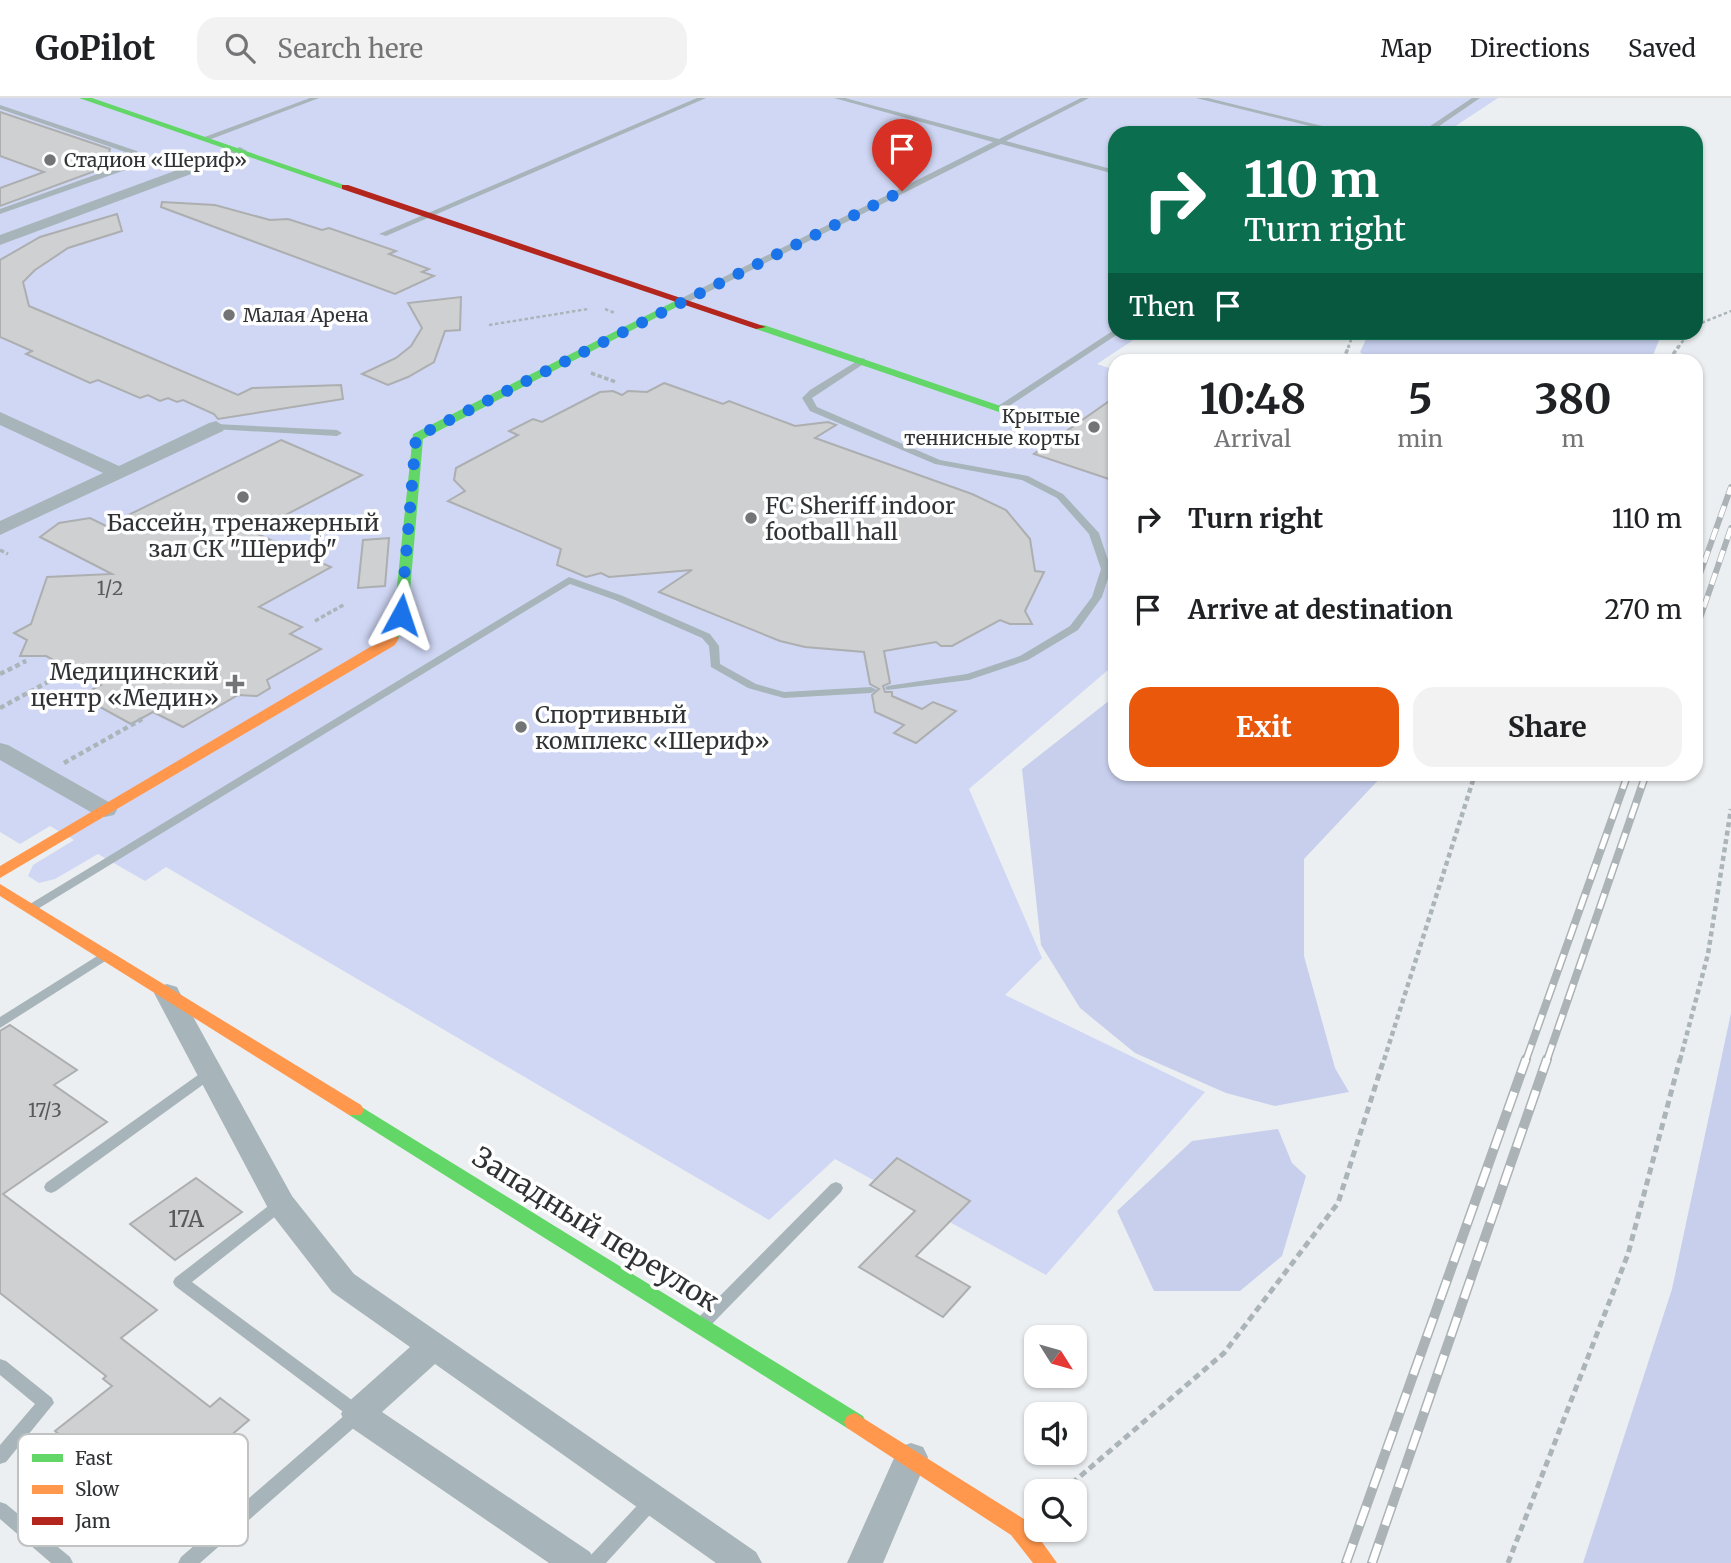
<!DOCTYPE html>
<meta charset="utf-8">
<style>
body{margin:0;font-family:Merriweather,serif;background:#f2f2f2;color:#202124;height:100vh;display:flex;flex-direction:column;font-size:26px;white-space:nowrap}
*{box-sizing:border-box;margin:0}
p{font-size:23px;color:#757577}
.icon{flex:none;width:38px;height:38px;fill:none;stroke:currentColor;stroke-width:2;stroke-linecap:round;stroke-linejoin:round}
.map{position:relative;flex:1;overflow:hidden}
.details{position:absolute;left:1108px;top:256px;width:595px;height:427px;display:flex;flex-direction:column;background:#fff;border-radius:21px;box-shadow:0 2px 5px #0004}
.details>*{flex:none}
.guide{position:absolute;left:1108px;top:28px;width:595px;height:214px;border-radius:21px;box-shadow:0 2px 5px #0004;background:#0b6e4f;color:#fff;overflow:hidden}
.needle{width:46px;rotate:127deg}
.controls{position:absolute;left:1024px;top:1227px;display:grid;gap:14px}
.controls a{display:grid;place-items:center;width:63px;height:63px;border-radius:14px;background:#fff;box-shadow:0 2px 5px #0004;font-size:35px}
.pin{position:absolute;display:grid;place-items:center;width:60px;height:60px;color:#fff;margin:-72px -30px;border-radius:50% 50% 50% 0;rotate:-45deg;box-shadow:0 0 7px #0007}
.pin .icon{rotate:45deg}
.me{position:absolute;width:77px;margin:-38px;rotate:5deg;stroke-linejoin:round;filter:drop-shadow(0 0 5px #0008)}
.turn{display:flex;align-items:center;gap:24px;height:147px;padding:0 21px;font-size:32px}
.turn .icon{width:91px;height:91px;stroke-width:2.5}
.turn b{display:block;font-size:49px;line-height:60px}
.then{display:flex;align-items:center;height:66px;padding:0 21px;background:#0003;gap:14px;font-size:26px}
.eta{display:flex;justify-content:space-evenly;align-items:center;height:119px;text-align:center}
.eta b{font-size:42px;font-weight:700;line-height:49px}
.action{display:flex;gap:14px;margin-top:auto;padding:14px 21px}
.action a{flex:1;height:80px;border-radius:21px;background:#ea580c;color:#fff;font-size:28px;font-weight:700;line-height:80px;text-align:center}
.action a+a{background:#f2f2f2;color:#202124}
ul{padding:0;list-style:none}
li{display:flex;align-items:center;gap:21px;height:91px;padding:0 21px}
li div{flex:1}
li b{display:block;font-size:26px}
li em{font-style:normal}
header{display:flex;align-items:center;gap:42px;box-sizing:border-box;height:98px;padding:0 35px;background:#fff;border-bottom:2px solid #e0e0e0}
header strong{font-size:33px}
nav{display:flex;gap:38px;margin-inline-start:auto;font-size:24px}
.search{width:490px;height:63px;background:#f2f2f2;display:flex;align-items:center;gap:18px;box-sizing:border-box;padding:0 24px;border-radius:21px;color:#757577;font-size:26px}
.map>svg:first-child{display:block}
.green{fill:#d0d7f4}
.forest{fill:#c7cfec}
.building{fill:#ced0d2;stroke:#acaeb0;stroke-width:2}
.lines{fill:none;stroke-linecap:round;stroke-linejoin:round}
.path-far3{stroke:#abb4b8;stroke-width:2.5;stroke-dasharray:3.5 2.5;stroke-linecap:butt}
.path-far2{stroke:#abb4b8;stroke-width:3.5;stroke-dasharray:4.5 2.5;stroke-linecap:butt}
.path-far1{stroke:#abb4b8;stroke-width:4.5;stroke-dasharray:5 3.5;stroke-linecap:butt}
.path{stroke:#abb4b8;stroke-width:5;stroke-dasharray:7 4.5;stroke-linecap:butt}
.lane{fill:#a7b5ba;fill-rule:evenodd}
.street{fill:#a7b5ba;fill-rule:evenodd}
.fast{fill:#63d668;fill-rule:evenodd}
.slow{fill:#ff974d;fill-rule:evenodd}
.jam{fill:#b3261e;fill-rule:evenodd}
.rail-far2-casing{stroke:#abb3b6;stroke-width:6}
.rail-far1-casing{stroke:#abb3b6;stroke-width:8}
.rail-casing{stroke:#abb3b6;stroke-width:10}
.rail-far2{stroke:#fff;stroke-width:4.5;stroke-dasharray:12;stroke-linecap:butt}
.rail-far1{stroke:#fff;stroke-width:5;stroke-dasharray:16;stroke-linecap:butt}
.rail{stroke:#fff;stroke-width:7;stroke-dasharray:20;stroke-linecap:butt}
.route{stroke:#1a73e8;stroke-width:12;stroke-dasharray:0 21.6}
.poi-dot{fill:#727476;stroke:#fff;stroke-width:2.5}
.labels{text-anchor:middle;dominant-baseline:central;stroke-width:7;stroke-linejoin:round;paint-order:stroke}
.far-poi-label{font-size:19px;fill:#303234;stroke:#fff;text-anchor:start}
.number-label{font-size:19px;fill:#585a5c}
.poi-label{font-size:23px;fill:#303234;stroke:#fff;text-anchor:start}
.near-number-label{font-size:23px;fill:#585a5c}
.near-street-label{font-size:28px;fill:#303234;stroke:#fff}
.key{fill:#fff;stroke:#c1c2c2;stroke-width:2}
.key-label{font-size:19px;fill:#303234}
</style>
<header>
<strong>GoPilot</strong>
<div class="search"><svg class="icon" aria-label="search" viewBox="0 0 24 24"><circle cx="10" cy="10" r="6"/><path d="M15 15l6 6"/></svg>Search here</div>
<nav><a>Map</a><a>Directions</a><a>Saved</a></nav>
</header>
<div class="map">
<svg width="1731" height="1465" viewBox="0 0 1731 1465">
<rect width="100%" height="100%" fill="#eceff1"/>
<path class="green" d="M0,0H1498L1445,35H1115V234L1144,235L1097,266L1115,272V566L969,691L1042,860L1005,897L1205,994L1046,1177L835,1061L769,1122L166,769L145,783L98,756L55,781L39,785L28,778L33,767L74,742L50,728L20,746L0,734Z"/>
<g class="forest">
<path d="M1369,235V234L1662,235L1651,262H1369L1360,254Z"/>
<path d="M1115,598V676H1384L1304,761V858L1335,970L1349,994L1275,1008L1226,995L1135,955L1080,910L1041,847L1022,671Z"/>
<path d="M1731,915V1465H1583L1672,1191Z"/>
<path d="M1278,1031L1292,1065L1306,1078L1282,1158L1240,1193H1154L1117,1113L1192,1043Z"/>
</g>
<g class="building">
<path d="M0,14L110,51L106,69L0,108V90L44,74L0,58Z"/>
<path d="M162,104L215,107L270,122L288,121L322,132L329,130L396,153L389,156L429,171L422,174L434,178L395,196L161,109Z"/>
<path d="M117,116L122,133L68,150L35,172L23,184L29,208L238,297L252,290L341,287L343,301L218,321L214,316L183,302L177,304L168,300L160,303L148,297L140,300L98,282L90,285L26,256L32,253L0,239V162L40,139Z"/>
<path d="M461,199L460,232L445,233L434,264L408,279L388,287L362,276L396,260L411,248L422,230L408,205Z"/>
<path d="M664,285L723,306L729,303L795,328L828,324L836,327L815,340L972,396L1006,412L1030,441L1035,473L1044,474L1025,513L1032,526H1010L1000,522L952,548H941L936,544L884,553L890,585L883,588L885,594H892V598L922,611L933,604L956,613L916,645L894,635L904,627L875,614L872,597L879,591L870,586L864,554L805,549L780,543L659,494L692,472L609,479L601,475L586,479L557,467L561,451L448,403L465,393L454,382L456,370L518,337L509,333L533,321L542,324L600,294L613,293L622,297L628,293L647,294Z"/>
<path d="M1115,299V383L1034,356Z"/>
<path d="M281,342L362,377L253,434L331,469L259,509L302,529L290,536L321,551L267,582L270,590L257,598L238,597L183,629L153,614L131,626L80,598L101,587L46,558H20L27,542L14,535L31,526L47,479L112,476L40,439L59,425L90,420L106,428Z"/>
<path d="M389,440L385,488L358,490L363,442Z"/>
<path d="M10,927L77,972L54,987L107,1024L3,1096L157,1212L121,1240L210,1309L220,1300L249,1322L194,1369L203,1376L171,1404L95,1342L80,1354L55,1333L112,1288L103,1281L106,1278L0,1195V933Z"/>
<path d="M897,1060L970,1103L916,1158L970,1189L943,1219L859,1169L915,1113L870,1087Z"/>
<path d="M196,1080L242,1114L175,1162L130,1126Z"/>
</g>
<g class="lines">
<g class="path-far3">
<path d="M605,211L615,215"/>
<path d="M489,227L588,211"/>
<path d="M1696,227L1731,213"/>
<path d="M1348,250L1354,234"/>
<path d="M1678,250L1689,234"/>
</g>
<g class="path-far2">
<path d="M1343,262L1349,248"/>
<path d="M1669,262L1679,248"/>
<path d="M591,275L616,284"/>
<path d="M0,452L8,456"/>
<path d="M315,523L345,506"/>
<path d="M23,564L26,563"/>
</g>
<g class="path-far1">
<path d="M0,576L26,563"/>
<path d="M0,610L68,573"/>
<path d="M64,665L142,621"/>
<path d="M1384,962L1475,676"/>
<path d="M1680,962L1708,856L1731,711"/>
</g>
<g class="path">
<path d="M1063,1393L1224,1255L1338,1105L1384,961"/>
<path d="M1508,1465L1628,1156L1680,961"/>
</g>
<g class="lane">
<path d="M310,0H319L206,43L199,41Z"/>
<path d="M697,0H706L386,138L379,136Z"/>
<path d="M834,0H845L999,41L1081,0H1089L1006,43L1115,72V76L1001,46L686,205H680V201L993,44Z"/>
<path d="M1196,0H1208L1351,35H1338Z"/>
<path d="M1472,0H1480L1429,35H1420Z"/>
<path d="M0,7L137,53L140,61L134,69L0,116V111L128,65L132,61L131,56L0,11Z"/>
<path d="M1114,232L1115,234H1121L1003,312L1000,313L995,310Z"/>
<path d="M862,260L865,261V265L812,300L817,309L940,362L1028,378L1063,396L1099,435L1111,471L1102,499L1078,532L1028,562L969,582L887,592L885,590L887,588L967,576L1020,558L1070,528L1092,499L1101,471L1089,436L1057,400L1022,382L935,366L810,313L802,300L810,292Z"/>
<path d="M216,326L337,332L342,335L337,338L213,331V327Z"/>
<path d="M569,479L623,498L710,536L719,548L720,566L756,586L784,594L871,589L877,592L871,595L784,600L748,590L711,569L709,548L702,540L615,502L570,486L36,812H26L25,809Z"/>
<path d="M102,855L109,859L107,862L0,930V919Z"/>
<path d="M210,970L215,972L217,975L215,978L56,1093L51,1095L46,1093L44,1089L46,1085L205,972Z"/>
<path d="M836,1084L841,1086L843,1090L841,1094L712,1226L706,1228L700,1226L698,1222L700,1218L831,1086Z"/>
<path d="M281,1100L286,1102L288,1106L286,1110L192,1184L364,1311L366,1316L364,1321L200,1465H178L181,1459L346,1316L175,1188L173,1184L175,1180L276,1102Z"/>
<path d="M0,1261L6,1263L52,1300L54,1305L6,1364L0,1366V1347L35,1306L0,1277Z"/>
<path d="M653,1395L659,1397L662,1402L659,1407L606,1465H586L589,1459L647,1397Z"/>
<path d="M0,1404L6,1406L70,1459L73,1465H51L0,1421Z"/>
</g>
<g class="street">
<path d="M240,49L247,53L245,56L0,147V137Z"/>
<path d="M0,314L119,368L209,325L216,323L225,329L223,333L0,437V423L103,375L0,327Z"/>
<path d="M0,645L8,647L114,707L117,712L114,717L105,719L96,717L0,662Z"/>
<path d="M167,886L177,889L180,895L292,1098L354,1176L756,1454L762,1465H716L435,1266L382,1314L590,1454L596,1465H549L346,1326L341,1316L346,1306L410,1249L332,1194L270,1114L154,895L157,889Z"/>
<path d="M911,1345L923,1349L928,1359L883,1465H847L899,1349Z"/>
</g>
<g class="fast">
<path d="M79,0H92L350,89L342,91Z"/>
<path d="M679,201L688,203L423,341L408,517L397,543H387L385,540L394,517L413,336Z"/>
<path d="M756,227H764L1047,324L1041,328L1037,327L756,231Z"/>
<path d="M355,1005L863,1318L866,1324L863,1330L855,1333L847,1330L349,1017L346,1012L349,1007Z"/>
</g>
<g class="slow">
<path d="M392,536L399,540L395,547L0,780V768Z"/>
<path d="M0,786L361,1007L364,1012L361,1017H349L0,798Z"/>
<path d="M855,1315L1027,1423L1057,1465H1033L1011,1437L847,1330L844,1324L847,1318Z"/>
</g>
<path class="jam" d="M342,87H348L766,229L756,231L342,91Z"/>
<defs>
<g id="rail-far2">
<path d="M1696,487L1731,389"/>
<path d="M1696,532L1731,430"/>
</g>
<g id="rail-far1">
<path d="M1526,962L1628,676"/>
<path d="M1547,962L1646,676"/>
</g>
<g id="rail">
<path d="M1346,1465L1526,961"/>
<path d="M1372,1465L1547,961"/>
</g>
</defs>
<use href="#rail-far2" class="rail-far2-casing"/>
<use href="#rail-far1" class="rail-far1-casing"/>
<use href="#rail" class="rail-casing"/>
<use href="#rail-far2" class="rail-far2"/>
<use href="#rail-far1" class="rail-far1"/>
<use href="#rail" class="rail"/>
</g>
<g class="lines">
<path class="route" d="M401,517L416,339L902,93"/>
</g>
<g class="poi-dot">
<circle cx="50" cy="62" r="7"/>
<circle cx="229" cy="217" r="7"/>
<circle cx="1094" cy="329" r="7"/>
<circle cx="243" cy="399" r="7"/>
<circle cx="751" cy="420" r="7"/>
<path d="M231.5 575.5h7v7h7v7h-7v7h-7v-7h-7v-7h7z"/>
<circle cx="521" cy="629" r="7"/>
</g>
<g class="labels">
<g class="far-poi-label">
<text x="64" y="62">Стадион «Шериф»</text>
<text x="243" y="217">Малая Арена</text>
<text x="1080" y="318" text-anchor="end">Крытые<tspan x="1080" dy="22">теннисные корты</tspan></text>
</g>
<g class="number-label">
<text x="110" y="490">1/2</text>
<text x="45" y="1012">17/3</text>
</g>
<g class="poi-label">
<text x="765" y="407">FC Sheriff indoor<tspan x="765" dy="26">football hall</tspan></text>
<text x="243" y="424" text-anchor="middle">Бассейн, тренажерный<tspan x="243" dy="26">зал СК "Шериф"</tspan></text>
<text x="219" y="573" text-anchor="end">Медицинский<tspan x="219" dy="26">центр «Медин»</tspan></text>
<text x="535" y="616">Спортивный<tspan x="535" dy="26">комплекс «Шериф»</tspan></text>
</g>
<g class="near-number-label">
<text x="186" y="1120">17А</text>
</g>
<g class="near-street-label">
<text transform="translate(596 1131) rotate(32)">Западный переулок</text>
</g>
</g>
<rect x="18" y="1336" width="230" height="112" rx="10" class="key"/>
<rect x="32" y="1356" width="31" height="8" fill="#63d668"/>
<rect x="32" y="1387" width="31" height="9" fill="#ff974d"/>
<rect x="32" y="1419" width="31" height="8" fill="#b3261e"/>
<g class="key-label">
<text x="75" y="1367">Fast</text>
<text x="75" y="1398">Slow</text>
<text x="75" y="1430">Jam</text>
</g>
</svg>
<div class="controls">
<a><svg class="needle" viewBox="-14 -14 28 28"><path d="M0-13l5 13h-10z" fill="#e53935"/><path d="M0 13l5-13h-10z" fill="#757577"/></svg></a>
<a><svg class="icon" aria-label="sound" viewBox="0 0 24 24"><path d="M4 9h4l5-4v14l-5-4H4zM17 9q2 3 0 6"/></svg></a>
<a><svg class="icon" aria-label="search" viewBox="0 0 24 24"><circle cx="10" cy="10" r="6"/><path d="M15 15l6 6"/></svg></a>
</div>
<div class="pin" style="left:902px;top:93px;background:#d93025"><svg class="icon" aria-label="arrive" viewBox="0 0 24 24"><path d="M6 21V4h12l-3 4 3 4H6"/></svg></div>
<svg class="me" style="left:401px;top:517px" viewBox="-20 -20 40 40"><path d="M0-17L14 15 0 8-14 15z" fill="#1a73e8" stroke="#fff" stroke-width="4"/></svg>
<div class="guide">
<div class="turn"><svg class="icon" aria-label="right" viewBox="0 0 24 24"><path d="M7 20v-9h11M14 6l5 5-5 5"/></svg><div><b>110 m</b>Turn right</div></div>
<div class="then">Then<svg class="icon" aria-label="arrive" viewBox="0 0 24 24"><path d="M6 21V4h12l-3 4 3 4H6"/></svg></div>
</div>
<section class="details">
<div class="eta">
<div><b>10:48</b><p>Arrival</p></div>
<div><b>5</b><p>min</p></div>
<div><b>380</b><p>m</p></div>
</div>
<ul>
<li><svg class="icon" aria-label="right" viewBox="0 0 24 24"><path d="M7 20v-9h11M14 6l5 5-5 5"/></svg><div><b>Turn right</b></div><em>110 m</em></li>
<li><svg class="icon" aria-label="arrive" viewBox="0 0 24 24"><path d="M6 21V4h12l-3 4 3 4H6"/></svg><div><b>Arrive at destination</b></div><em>270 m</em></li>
</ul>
<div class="action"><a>Exit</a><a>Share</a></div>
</section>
</div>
